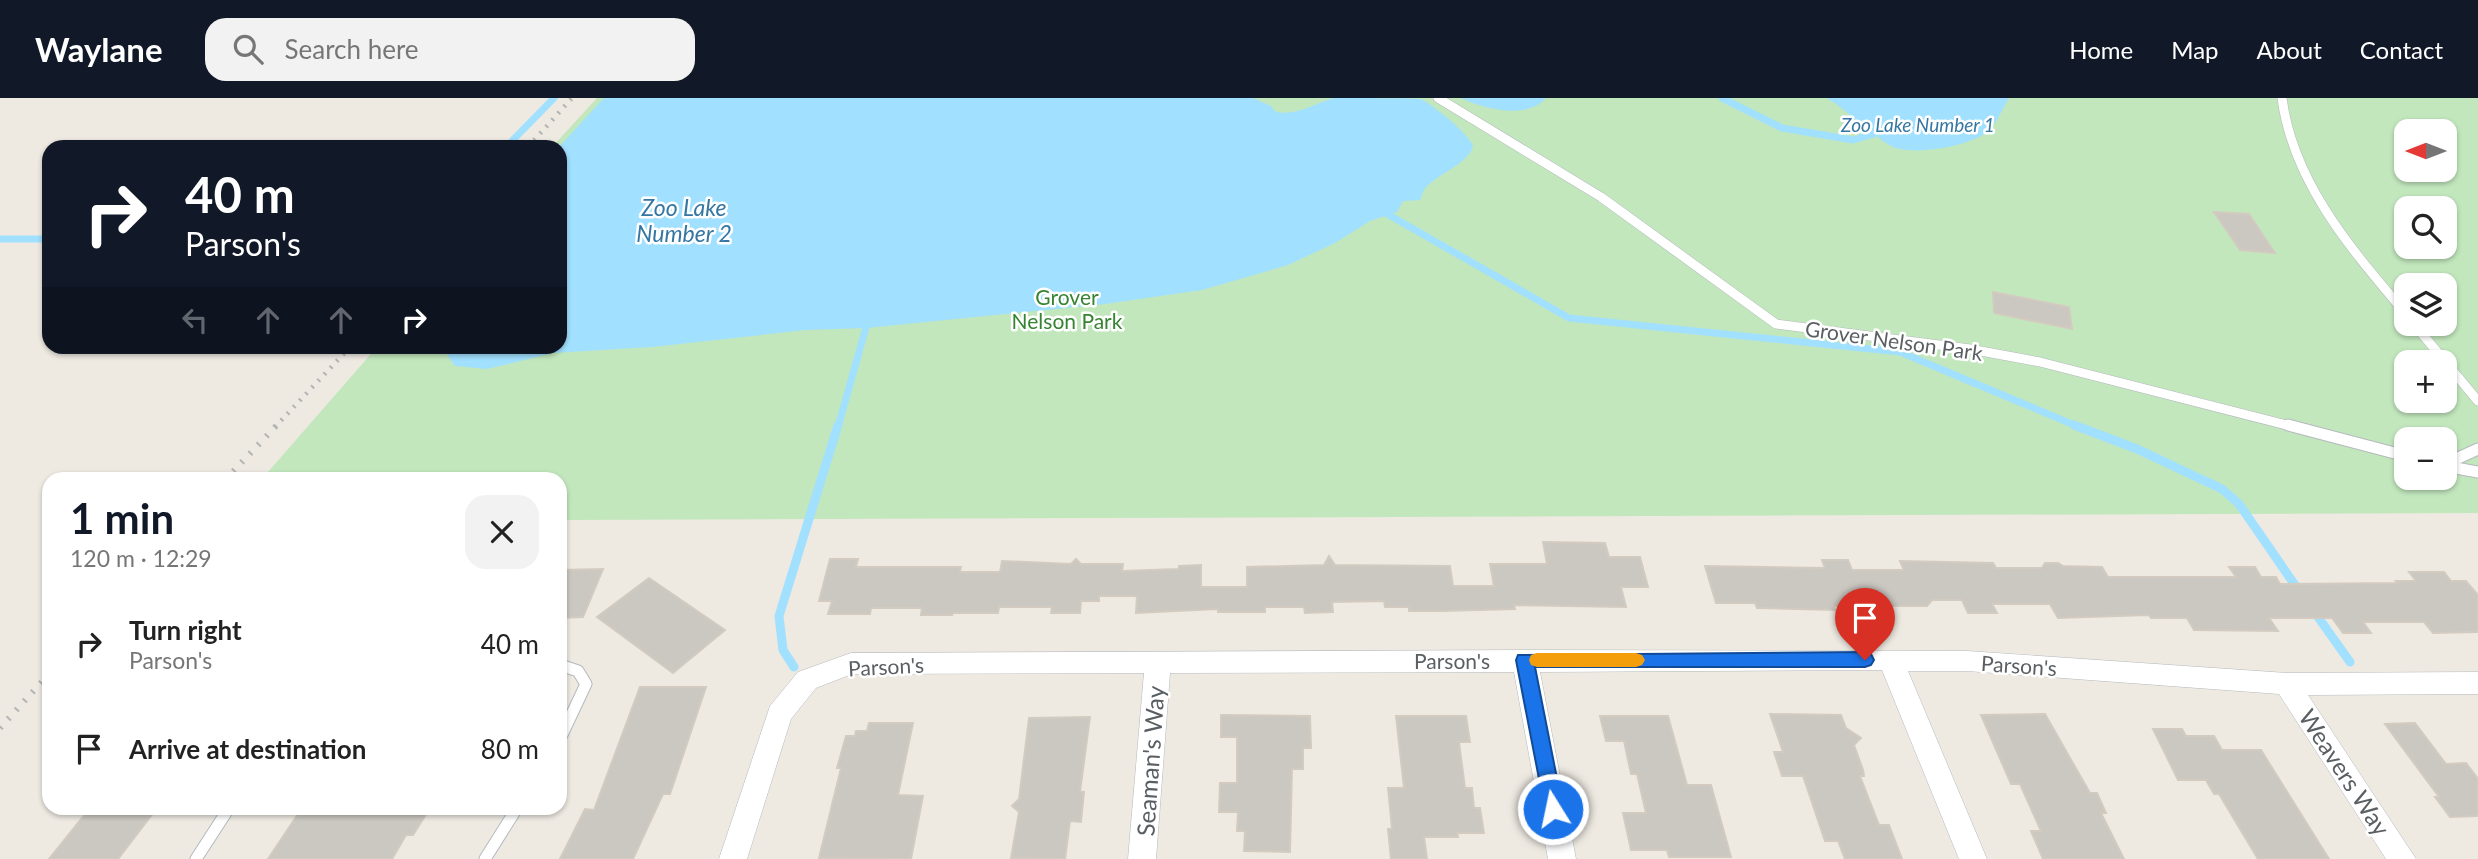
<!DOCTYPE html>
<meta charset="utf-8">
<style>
body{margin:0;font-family:Lato,sans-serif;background:#f2f2f2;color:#222;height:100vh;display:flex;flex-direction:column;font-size:26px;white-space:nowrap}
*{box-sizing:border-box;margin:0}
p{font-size:23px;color:#767676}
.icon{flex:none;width:38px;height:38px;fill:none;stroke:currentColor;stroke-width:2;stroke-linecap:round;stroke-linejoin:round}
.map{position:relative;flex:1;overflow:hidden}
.side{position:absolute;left:42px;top:374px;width:525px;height:343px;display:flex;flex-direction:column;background:#fff;border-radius:21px;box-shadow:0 2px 5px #0004}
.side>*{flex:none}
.guide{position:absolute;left:42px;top:42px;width:525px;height:214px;border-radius:21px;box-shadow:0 2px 5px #0004;background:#111827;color:#fff;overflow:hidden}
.needle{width:46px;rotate:270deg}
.controls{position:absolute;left:2394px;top:21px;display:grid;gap:14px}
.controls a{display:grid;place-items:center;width:63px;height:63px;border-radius:14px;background:#fff;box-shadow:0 2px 5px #0004;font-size:35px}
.pin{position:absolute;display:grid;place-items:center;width:60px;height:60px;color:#fff;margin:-72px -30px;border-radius:50% 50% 50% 0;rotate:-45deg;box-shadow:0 0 7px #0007}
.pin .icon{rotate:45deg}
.me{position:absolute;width:77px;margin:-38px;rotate:350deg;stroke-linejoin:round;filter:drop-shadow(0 0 5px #0008)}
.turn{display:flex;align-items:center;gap:24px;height:147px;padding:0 28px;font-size:32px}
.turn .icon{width:91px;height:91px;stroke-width:2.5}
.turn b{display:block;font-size:49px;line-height:60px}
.lanes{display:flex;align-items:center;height:66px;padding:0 28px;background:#0003;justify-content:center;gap:35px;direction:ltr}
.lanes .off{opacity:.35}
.round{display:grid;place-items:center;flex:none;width:74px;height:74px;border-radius:21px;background:#f2f2f2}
.head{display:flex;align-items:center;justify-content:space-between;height:119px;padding:0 28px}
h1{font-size:42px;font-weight:700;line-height:52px;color:#111827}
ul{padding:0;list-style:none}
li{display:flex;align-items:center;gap:21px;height:105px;padding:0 28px}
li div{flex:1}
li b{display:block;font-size:26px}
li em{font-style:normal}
header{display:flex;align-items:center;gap:42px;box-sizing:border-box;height:98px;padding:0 35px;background:#111827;color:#fff}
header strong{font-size:33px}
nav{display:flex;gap:38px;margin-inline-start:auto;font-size:24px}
.search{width:490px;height:63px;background:#f2f2f2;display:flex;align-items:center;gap:18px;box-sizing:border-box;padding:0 24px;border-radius:21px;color:#767676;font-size:26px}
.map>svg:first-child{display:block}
.green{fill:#c2e7bd;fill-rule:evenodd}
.water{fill:#a1e0ff}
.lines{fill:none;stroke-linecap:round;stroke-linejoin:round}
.stream-far1{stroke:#a1e0ff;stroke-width:7}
.stream{stroke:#a1e0ff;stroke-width:9}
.building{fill:#cbc7c1;stroke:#d3cbc0;stroke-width:2}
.lane-far1-casing{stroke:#b5b9bd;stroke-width:10}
.lane-casing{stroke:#b5b9bd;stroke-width:13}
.street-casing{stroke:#b5b9bd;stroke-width:1}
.lane-far1{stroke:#fff;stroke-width:9}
.lane{stroke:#fff;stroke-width:11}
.street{fill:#fff;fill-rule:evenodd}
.rail-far1{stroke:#b3b4b4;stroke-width:4.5;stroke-dasharray:2 7;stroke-linecap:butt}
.rail{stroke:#b3b4b4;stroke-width:6;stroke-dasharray:2 10;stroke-linecap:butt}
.route{fill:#1a73e8;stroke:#114b97;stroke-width:2}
.slow{fill:#f59e0b}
.labels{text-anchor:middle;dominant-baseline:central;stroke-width:5;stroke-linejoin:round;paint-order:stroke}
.far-water-label{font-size:19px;font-style:italic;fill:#3577a3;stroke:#fff}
.park-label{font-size:21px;fill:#368431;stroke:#fff}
.street-label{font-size:21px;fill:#5a5f63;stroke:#fff}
.water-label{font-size:23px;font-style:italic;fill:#3577a3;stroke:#fff}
.near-street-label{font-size:24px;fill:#5a5f63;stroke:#fff}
</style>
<header>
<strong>Waylane</strong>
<div class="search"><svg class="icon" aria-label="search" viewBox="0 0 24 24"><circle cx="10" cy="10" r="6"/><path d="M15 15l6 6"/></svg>Search here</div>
<nav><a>Home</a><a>Map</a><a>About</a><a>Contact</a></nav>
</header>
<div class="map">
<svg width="2478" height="761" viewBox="0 0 2478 761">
<rect width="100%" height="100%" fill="#eeeae2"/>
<path class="green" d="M597,0H2478V415L560,422V382H261L377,249L560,248V49H552ZM2406,33H2445V72H2406ZM2406,110H2445V149H2406ZM2406,187H2445V226H2406ZM2406,264H2445V303H2406ZM2406,341H2445V380H2406Z"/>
<g class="water">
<path d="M604,0H1253L1271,8L1276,14C1299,18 1314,5 1334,0C1342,0 1415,0 1421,1C1433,7 1469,36 1473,48C1469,66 1434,77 1424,92C1422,95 1422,98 1420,102L1403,103L1397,114L1370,123L1335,145L1288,167L1202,192L1105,206L866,230L806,232L652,249L553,255L487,271L455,268L447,257L450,249L560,248L559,49Z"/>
<path d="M1461,0H1546C1527,22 1484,11 1461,0Z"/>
<path d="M1827,0H2009C2003,10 1997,24 1989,32C1974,48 1911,59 1891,48C1867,34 1850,14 1827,0Z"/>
</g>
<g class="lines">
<g class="stream-far1">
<path d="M1722,0L1782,30L1853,42L1874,36L1880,29"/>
<path d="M506,49L554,0"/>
<path d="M1382,113L1569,220L1900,254L2079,329"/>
<path d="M0,141H49"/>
<path d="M838,329L868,222"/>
</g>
<g class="stream">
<path d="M2074,327L2137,351L2222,391L2239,406L2299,493"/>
<path d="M2313,512L2350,564"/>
<path d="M794,569L783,552L779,518L838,327"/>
</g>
</g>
<g class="building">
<path d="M2214,114L2249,116L2275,155L2240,152Z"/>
<path d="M1993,194L2069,209L2072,231L1994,215Z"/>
<path d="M1543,444L1605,445L1609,459H1640L1648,489H1621L1626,509L1514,507L1515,511L1441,513H1409V509H1385L1384,503L1332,504L1333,514L1305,515L1304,509H1265V514H1218V511L1136,515L1137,498H1099V503H1081L1080,515H1051L1052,509H999L998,515H953L952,517H921L922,510H871L870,516H828L832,503H819L830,461H858L856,469H961L960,474H1000L1002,463L1071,466L1076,461L1081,466H1123L1122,473L1179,471V468L1201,467V489H1247V469L1324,467L1329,458L1335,467L1450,468L1453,488H1494L1490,466H1547Z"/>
<path d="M1822,462H1848L1852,472H1904L1900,463L1993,465L1996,470H2042L2045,465H2058L2063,468L2102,469L2108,479H2236L2229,469H2255L2261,479H2276L2280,486L2398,485L2396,483H2416L2409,474H2444L2451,483H2466L2478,497V534L2433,535L2424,524H2363L2371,535H2343L2332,520H2269L2278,533L2194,532L2187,520H2151L2149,517L2058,520L2050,506H1992L1997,515H1968L1962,502H1932L1927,508H1833L1835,512L1757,510L1755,505H1716L1705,468L1825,470Z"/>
<path d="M603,471L583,519L560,520V472Z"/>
<path d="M649,480L725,532L673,575L597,519Z"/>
<path d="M640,589H706L670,696H663L633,761H560L585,711L594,712Z"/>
<path d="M1770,616L1841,617L1846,630L1861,640L1854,647L1863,672L1864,678H1860L1879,727H1889L1902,761H1845L1838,743H1825L1803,678H1782L1774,654H1783Z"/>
<path d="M2045,616L2090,695H2097L2106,715H2101L2124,761H2043L2031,733H2041L2020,686H2011L1981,617Z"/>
<path d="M1221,617L1310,618L1311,650H1303V671H1292L1290,754L1244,753L1245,733H1237L1238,714H1219L1220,685H1237V639H1221Z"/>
<path d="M1396,618H1466L1470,644H1459L1465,690H1472L1474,710H1480L1484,735H1457L1458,739H1424L1427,761H1391L1388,731H1392L1388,690H1404Z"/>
<path d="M1600,618H1668L1687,687H1711L1731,759H1669L1667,752H1631L1623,715H1646L1637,676H1631L1624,643H1606Z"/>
<path d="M1090,619L1080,694H1084L1081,724L1070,723L1065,761L1011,760L1019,714L1012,708L1019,701L1029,620Z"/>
<path d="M869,625H913L898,697L923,698L911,761L819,760L841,670H837L846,638H855L856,633H867Z"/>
<path d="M2415,625L2446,666L2466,665L2478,681V718L2450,719L2435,699H2439L2385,626Z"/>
<path d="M2153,631H2182L2186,638H2214L2222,652H2261L2329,761H2258L2219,696H2214L2206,682H2178Z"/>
<path d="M90,710H157L118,761H49Z"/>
<path d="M302,710H430L413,737H406L392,761H268Z"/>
</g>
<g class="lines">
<defs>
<g id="lane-far1">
<path d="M1438,0L1601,99L1776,226L1970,251L2040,264L2294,329"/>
<path d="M2282,0C2293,85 2352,152 2406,216"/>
<path d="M2414,226L2478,303"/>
</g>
<g id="lane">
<path d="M2288,327L2406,358"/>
<path d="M2445,366L2478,351"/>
<path d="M2445,368L2478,374"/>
<path d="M560,567L578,573L586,586L560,641"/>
<path d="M196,761L229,710"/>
<path d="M485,761L517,710"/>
</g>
<path id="street" d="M1525,552L1967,553L2287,575L2478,574V596L2308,597L2416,761H2386L2279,596L1967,573H1908L1987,761H1959L1882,572L1540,574L1576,761H1548L1514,574L1170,575L1156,761H1128L1144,575L852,576L816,590L791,621L747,761H719L770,608L798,574L851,555Z"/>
</defs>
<use href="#lane-far1" class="lane-far1-casing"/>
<use href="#lane" class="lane-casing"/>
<use href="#street" class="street-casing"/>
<use href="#lane-far1" class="lane-far1"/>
<use href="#lane" class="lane"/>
<use href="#street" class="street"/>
<g class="rail-far1">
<path d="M528,49L572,0"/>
<path d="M275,329L351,248"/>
</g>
<g class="rail">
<path d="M225,382L277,327"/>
<path d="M0,630L49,576"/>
</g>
</g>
<path class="route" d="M1865,554L1871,556L1874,562L1871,567L1865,569H1535L1563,711L1560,717L1553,720L1546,717L1516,562L1518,557Z"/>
<path class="slow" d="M1537,555H1636L1642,557L1645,562L1642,567L1636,569H1537L1531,567L1529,562L1531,557Z"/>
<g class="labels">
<g class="far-water-label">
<text x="1918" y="26">Zoo Lake Number 1</text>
</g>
<g class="park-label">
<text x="1067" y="198">Grover<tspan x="1067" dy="24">Nelson Park</tspan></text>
</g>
<g class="street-label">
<text transform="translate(1894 242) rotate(8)">Grover Nelson Park</text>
<text x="1452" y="562">Parson's</text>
<text transform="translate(2019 567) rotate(4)">Parson's</text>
<text transform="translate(886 568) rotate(-3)">Parson's</text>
</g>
<g class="water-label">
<text x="684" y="109">Zoo Lake<tspan x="684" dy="26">Number 2</tspan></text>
</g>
<g class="near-street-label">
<text transform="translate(1150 663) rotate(-86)">Seaman's Way</text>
<text transform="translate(2345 674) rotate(57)">Weavers Way</text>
</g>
</g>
</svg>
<div class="controls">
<a><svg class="needle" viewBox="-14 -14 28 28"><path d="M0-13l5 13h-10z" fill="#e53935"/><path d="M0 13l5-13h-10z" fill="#767676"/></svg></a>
<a><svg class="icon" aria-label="search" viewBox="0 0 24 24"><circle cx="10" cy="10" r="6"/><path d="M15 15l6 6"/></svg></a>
<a><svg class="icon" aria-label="layers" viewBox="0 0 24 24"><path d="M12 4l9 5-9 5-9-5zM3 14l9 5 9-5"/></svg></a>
<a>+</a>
<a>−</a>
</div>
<div class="pin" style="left:1865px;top:562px;background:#d93025"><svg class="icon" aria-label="arrive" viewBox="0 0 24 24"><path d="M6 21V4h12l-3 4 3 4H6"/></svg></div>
<svg class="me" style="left:1553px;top:711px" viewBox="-20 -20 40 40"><circle r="17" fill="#1a73e8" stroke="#fff" stroke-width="3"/><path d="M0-11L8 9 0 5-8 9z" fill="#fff"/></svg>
<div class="guide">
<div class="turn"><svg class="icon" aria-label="right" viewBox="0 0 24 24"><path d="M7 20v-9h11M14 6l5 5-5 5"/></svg><div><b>40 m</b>Parson's</div></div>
<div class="lanes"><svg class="icon off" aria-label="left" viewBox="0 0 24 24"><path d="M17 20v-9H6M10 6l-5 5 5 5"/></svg><svg class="icon off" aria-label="ahead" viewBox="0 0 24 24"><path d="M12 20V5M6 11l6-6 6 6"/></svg><svg class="icon off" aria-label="ahead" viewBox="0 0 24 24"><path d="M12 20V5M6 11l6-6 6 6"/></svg><svg class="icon" aria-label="right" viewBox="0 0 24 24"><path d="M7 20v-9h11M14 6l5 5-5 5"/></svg></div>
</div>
<section class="side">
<div class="head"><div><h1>1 min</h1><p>120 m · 12:29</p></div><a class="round"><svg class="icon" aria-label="close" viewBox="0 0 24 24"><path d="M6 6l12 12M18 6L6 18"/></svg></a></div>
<ul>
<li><svg class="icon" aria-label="right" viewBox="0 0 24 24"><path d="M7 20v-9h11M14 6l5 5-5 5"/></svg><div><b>Turn right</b><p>Parson's</p></div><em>40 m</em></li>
<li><svg class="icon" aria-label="arrive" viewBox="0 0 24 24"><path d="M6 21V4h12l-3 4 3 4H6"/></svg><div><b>Arrive at destination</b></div><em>80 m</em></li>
</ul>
</section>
</div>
